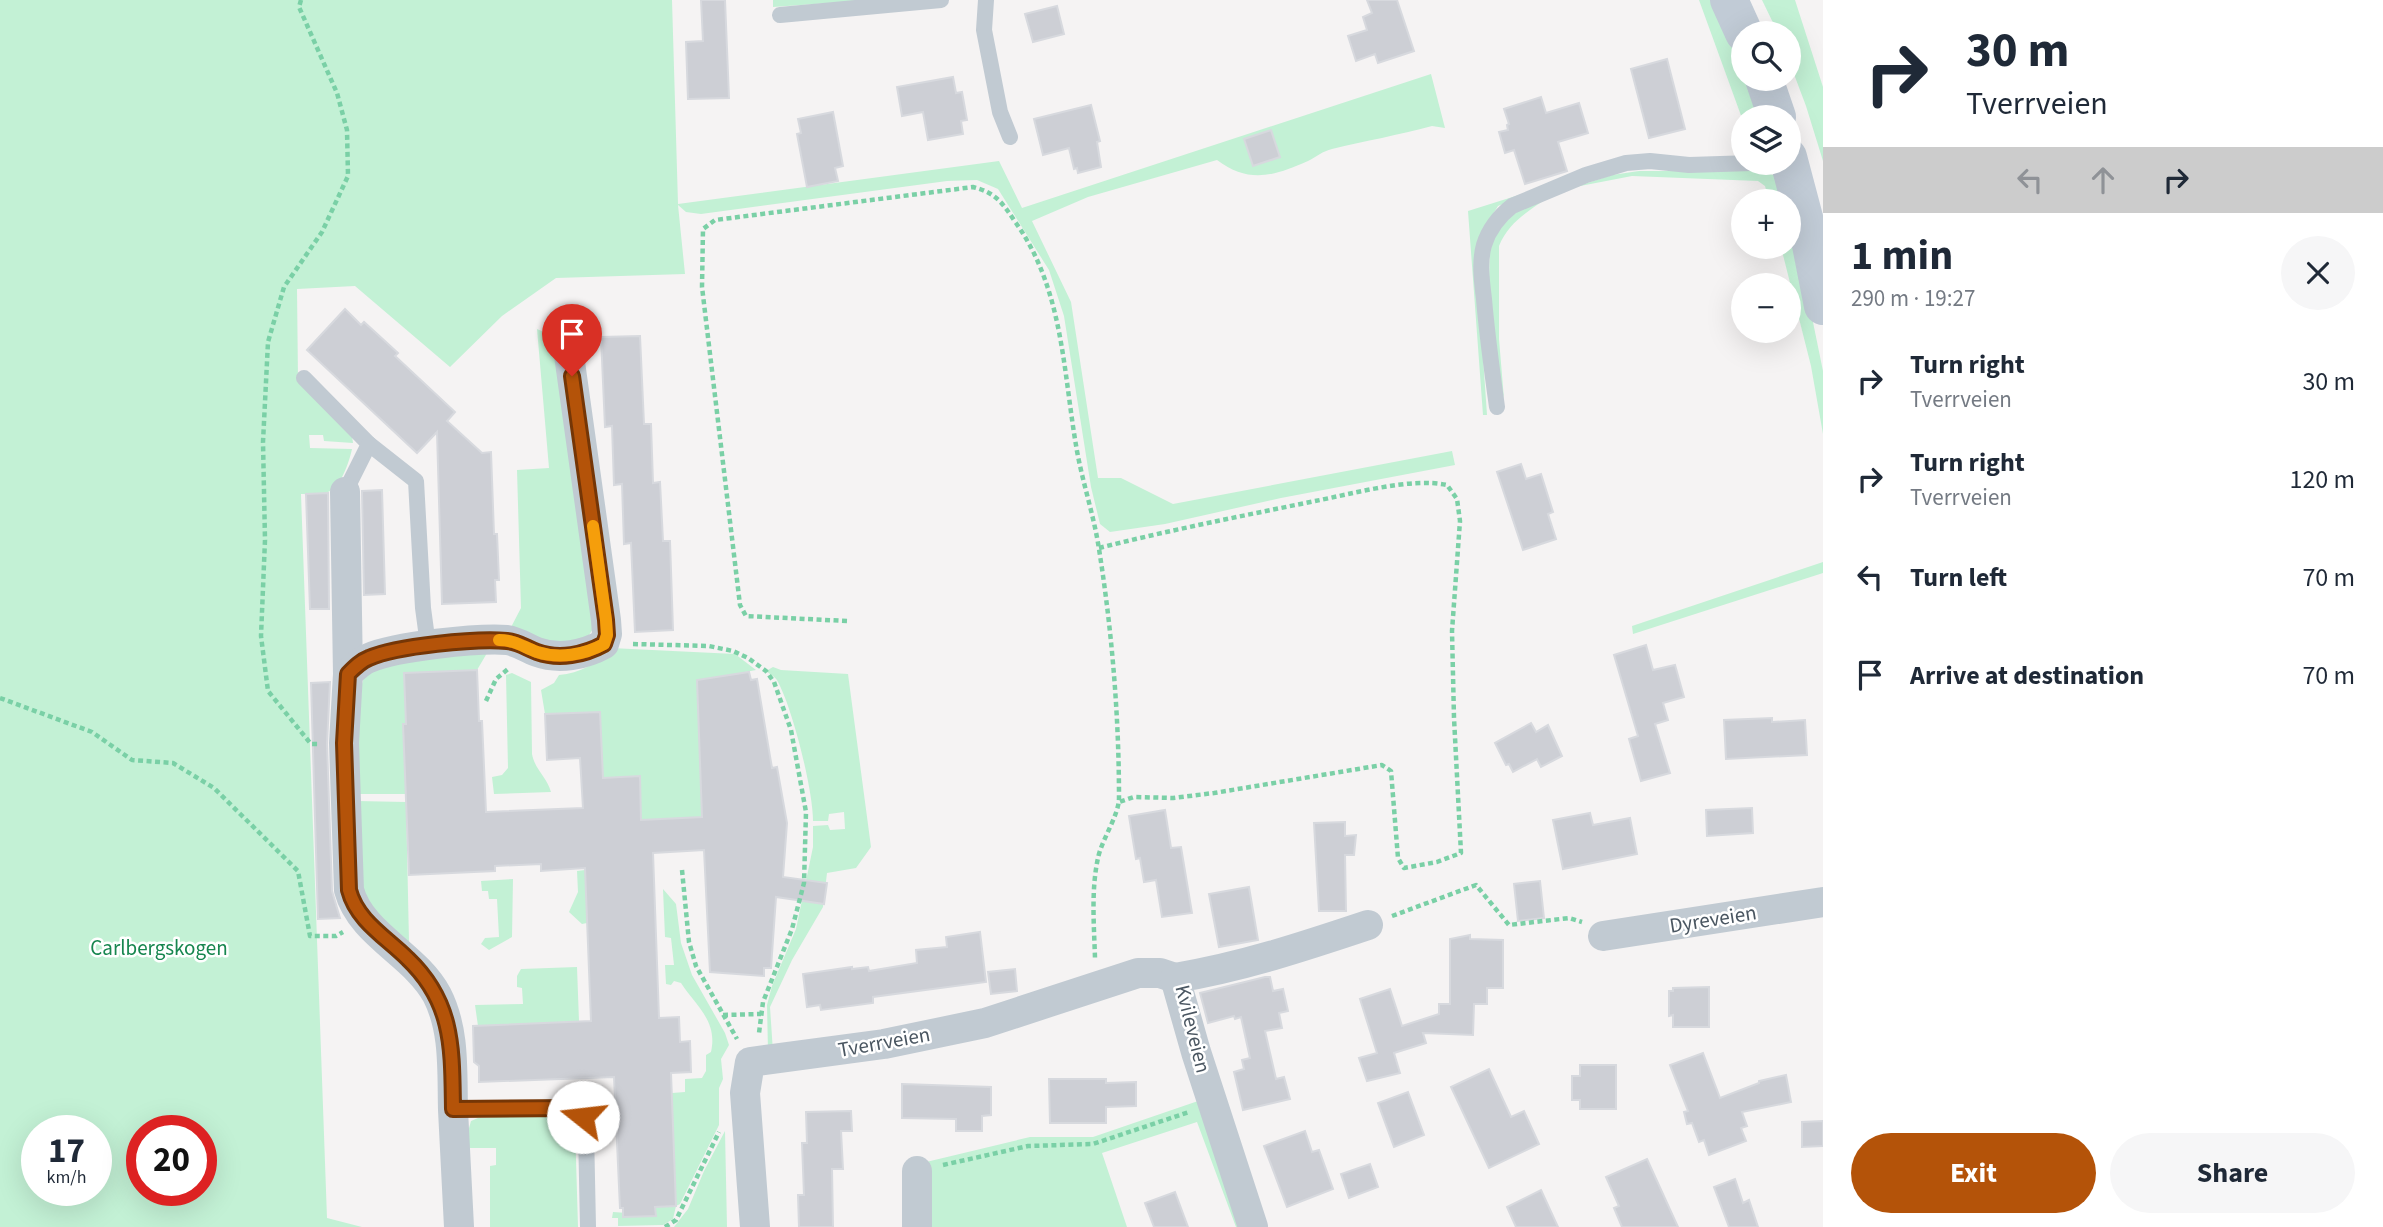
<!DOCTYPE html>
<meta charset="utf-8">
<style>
body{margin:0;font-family:"Source Sans 3",sans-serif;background:#f6f6f7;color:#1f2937;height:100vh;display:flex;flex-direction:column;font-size:26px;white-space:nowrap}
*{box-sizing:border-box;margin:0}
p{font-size:23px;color:#747a83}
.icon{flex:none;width:38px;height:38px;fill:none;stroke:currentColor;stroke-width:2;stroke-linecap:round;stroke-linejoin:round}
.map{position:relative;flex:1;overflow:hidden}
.drawer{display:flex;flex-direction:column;background:#fff;width:560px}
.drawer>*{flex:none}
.guide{background:#fff;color:#1f2937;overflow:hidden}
.buttons{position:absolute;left:1731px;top:21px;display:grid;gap:14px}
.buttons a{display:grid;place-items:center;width:70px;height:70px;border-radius:50%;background:#fff;box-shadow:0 7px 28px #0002;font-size:35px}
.speed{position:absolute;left:21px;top:1115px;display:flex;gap:14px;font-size:35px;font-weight:700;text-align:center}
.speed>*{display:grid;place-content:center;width:91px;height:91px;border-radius:50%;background:#fff;box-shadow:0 7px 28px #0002;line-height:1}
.speed small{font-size:18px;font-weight:400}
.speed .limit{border:10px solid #d22;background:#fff;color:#111}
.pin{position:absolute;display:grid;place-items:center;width:60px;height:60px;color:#fff;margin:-72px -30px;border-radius:50% 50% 50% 0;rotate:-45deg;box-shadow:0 0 7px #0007}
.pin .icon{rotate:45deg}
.me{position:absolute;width:77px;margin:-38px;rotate:286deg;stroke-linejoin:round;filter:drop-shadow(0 0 5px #0008)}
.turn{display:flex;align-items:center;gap:24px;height:147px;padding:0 28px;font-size:32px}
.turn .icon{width:91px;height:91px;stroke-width:2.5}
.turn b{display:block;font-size:49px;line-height:60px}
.lanes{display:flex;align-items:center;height:66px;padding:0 28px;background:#0003;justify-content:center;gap:35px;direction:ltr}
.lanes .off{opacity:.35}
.round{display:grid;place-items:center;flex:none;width:74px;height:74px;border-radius:37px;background:#f6f6f7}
.head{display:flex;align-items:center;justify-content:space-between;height:119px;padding:0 28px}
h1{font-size:42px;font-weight:700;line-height:52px}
.cta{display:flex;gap:14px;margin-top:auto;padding:14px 28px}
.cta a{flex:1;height:80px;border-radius:42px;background:#b45309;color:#fff;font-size:28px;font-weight:700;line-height:80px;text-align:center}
.cta a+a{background:#f6f6f7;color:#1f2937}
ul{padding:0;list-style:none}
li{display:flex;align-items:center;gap:21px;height:98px;padding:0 28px}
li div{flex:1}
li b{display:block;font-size:26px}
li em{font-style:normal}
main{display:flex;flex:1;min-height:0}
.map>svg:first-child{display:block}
.green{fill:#c3f1d5;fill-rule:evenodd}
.building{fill:#cdcfd5;stroke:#d7d9de;stroke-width:2}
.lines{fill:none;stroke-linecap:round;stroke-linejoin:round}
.path{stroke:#7ad0a6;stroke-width:4.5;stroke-dasharray:5 3.5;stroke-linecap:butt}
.service{stroke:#c1cad2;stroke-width:16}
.minor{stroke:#c1cad2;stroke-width:30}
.secondary{stroke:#c1cbd6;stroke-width:38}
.route-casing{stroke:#753606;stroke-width:18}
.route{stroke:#b45309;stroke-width:12}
.slow{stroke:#f59e0b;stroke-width:12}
.labels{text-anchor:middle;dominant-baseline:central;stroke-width:5;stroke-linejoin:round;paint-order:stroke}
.street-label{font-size:21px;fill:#4a5661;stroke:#fff}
.park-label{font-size:21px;fill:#17864f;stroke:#fff}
</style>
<main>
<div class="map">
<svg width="1823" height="1227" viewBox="0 0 1823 1227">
<rect width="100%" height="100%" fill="#f5f3f3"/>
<g class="green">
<path d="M0,0H672L678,204L999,161L1022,208L1431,74L1445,128L1432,126C1399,135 1365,141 1332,149C1323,151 1316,157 1308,161C1274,176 1249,184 1217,160L1088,197L1032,221L1071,302L1098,478H1121L1173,504L1452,451L1455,465L1281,498L1165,524L1110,532L1100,524L1091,487L1064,316L1049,270L998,189L977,180L947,181L701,214L686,212L678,205L685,274L556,278L502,316L450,367L355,286L297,289L298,379L352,436L353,443L324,441L323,435H309L310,448L352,449C349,463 340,490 325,493C318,495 308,494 301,494L327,1218L362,1227H0ZM37,1130H96V1190H37ZM142,1130H201V1190H142Z"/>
<path d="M773,0H871L773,7Z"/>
<path d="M1699,0H1714L1743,65V79H1749L1764,117H1743V121Z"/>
<path d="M1762,0H1795L1823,87V161L1806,106L1789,61L1788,33H1778Z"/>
<path d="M1639,171H1761L1780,177L1788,201H1769L1765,186L1758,181L1632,176L1575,187L1612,175Z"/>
<path d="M1541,188L1498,206L1481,233L1479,299L1487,415H1483L1468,211Z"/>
<path d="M1546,199C1527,212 1508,223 1499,246V339L1504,399L1497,368L1489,281L1490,244L1499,226L1518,211Z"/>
<path d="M1789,205L1823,371V434L1811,366L1781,247H1788Z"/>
<path d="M537,329L553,336L559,343L596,624L589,635L567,648L508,633L521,608L517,470L549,468Z"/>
<path d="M1823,562V573L1633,634L1632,626Z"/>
<path d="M490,648L477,670L404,673L406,724H403L406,794H358L356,758L362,684L365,674L373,666Z"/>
<path d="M611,648L735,654L756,670L697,681L702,817L641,820L639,776L602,778L600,715L545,714L541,690L554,683L559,675C580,673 597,664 611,648Z"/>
<path d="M773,667L781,670L848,674L871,847L856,868L827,873L823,907L792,960L770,1007L773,1052L768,1051L767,1005L772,986L796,929L813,847V826L828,825L830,830L845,829L844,812L829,814L828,821H813C813,790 793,710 778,682C776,677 771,675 766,671Z"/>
<path d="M512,673L531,682L532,754C535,770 547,777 551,792L494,794L492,777L502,775L508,768L506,675Z"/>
<path d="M357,801L406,802L409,942L393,936L364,900Z"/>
<path d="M585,870L587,923L582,924L569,912L578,892L577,871Z"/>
<path d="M513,879L512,937L489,950L481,944L485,938L499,937L497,899H489L488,891H482L481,881Z"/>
<path d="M663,889L676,904L681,943L692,975L725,1033L729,1045L721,1059L723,1079L719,1088V1125L680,1204L676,1206L673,1219L663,1225L618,1226V1218H612L613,1212L656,1215L655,1207L676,1205L672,1093L685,1092V1079L702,1078L706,1071V1055L711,1052C718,1021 696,1006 681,983L674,981L671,985L666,984L665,965H674L671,938L665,937Z"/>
<path d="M577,967L579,1021L478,1026L475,1005L523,1004L522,988L517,987V976L521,969Z"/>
<path d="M1201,1100L1244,1227H1236L1197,1122L1102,1153L1127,1227H922V1163L1030,1137H1093Z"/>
<path d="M550,1114L571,1118L575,1125L578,1227H490V1166L496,1165V1148H468L467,1135L471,1121L478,1118Z"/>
<path d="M725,1131L727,1227H674L688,1209L704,1171Z"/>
</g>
<g class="building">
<path d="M701,0H725L729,98L688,99L686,42L703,41Z"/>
<path d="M1367,0H1397L1414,51L1378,63L1375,54L1356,61L1348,36L1367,30L1363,17L1372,13Z"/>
<path d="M1057,6L1064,34L1033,42L1025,14Z"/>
<path d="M1667,59L1685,129L1649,138L1631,69Z"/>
<path d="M953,77L956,93L962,92L967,120L961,121L963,134L928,140L923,112L902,116L897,87Z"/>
<path d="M1541,97L1546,113L1579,103L1588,133L1558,142L1567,171L1525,184L1514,150L1505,153L1499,132L1508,130L1507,125L1509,124L1504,109Z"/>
<path d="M1091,105L1100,141L1097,142L1101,167L1078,173L1077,168L1074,169L1069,148L1043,155L1034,119Z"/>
<path d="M833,112L843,166L835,168L838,181L807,187L797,134L801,133L798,119Z"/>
<path d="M1271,130L1280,157L1253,166L1244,139Z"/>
<path d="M345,309L361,325L364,322L398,353L395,356L455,412L447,421L482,453L491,452L494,534H497L499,580H495L496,602L442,604L437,432L417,453L307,350Z"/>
<path d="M640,336L644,424H651L653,483L660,482L663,541H670L673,630L635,632L631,543L624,544L622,484L614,485L612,426L605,427L601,337Z"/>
<path d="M1521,464L1526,479L1541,474L1553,512L1548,514L1556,539L1523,550L1497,472Z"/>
<path d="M382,490L385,594L364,595L362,491Z"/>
<path d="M328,493L329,609H310L306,494Z"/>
<path d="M1646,645L1653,670L1675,665L1684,697L1663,703L1668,720L1655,724L1670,773L1641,781L1629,739L1638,736L1614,655Z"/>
<path d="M477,670L479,721H482L486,812L583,808L580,758L547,760L545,714L600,712L603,778L640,776L641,820L702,817L697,680L749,672L751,680L757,679L772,768L777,767L787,823L783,877L827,883L824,904L776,897L771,968H764V976L710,972L704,850L653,853L659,1018L679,1017L680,1042L690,1041L691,1072L671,1073L676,1206L655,1207L656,1216L623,1217V1208H620L614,1077L479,1082V1066L474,1062L473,1026L591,1021L585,868L541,871V864L495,866V871L409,875L403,724H406L404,673Z"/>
<path d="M330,682L327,744L332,891L340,918L318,919L311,683Z"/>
<path d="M1772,718V722L1805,720L1807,755L1726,759L1724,720Z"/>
<path d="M1531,723L1536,732L1548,725L1562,756L1541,767L1537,759L1513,772L1509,764L1506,765L1495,743Z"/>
<path d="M1752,808L1753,833L1707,836L1706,810Z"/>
<path d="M1165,810L1171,848L1181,847L1192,913L1162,917L1156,880L1144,882L1140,858L1136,859L1129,816Z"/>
<path d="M1590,813L1593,825L1630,818L1637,854L1563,869L1553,820Z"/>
<path d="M1345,822V836L1356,835L1354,855H1345L1346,911H1319L1314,823Z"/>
<path d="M1540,881L1544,918L1518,921L1514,884Z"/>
<path d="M1249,887L1258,940L1219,947L1209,894Z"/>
<path d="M980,932L986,982L873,997V1003L821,1010L820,1005L807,1007L803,974L852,967V969L868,967L869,971L917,963L916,950L947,947L946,937Z"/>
<path d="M1470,935V939L1503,940V988H1487V1004H1474L1473,1035L1423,1033L1426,1043L1394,1053L1400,1073L1367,1081L1359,1058L1377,1053L1360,999L1390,989L1402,1026L1439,1014V1004H1450V939Z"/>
<path d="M1015,969L1017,991L991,994L988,972Z"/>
<path d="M1265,977H1270L1273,991L1283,989L1288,1011L1279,1013L1282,1028L1265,1031L1276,1079L1284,1077L1290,1099L1243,1110L1234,1072L1244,1069L1242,1060L1250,1058L1241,1017L1235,1019L1234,1016L1208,1023L1200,993Z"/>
<path d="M1709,987V1027H1673V1015L1669,1016V991H1673V988Z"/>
<path d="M1703,1053L1720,1098L1759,1083V1081L1786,1075L1791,1102L1742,1112L1747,1126L1741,1128L1746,1141L1709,1155L1704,1140L1699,1142L1692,1123L1687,1124L1684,1112L1688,1111L1670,1065Z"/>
<path d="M1580,1065H1616V1109H1580V1100H1572V1076H1580Z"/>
<path d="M1489,1069L1511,1117L1524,1111L1539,1144L1489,1168L1451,1087Z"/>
<path d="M1049,1079H1106V1083L1136,1082V1106L1106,1107V1123H1050Z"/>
<path d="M902,1084L991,1087V1115L982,1116V1131H956V1119L902,1118Z"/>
<path d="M1408,1092L1424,1135L1394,1147L1378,1103Z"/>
<path d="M851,1111L852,1131H841L843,1169H832L833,1227H799L798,1195H804L802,1143H807L806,1112Z"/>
<path d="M1823,1121V1146L1802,1147V1122Z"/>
<path d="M1305,1131L1312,1152L1319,1150L1333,1189L1287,1207L1264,1146Z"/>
<path d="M1647,1159L1678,1227H1622L1614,1208L1619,1206L1606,1177Z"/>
<path d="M1370,1164L1378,1187L1349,1198L1341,1174Z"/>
<path d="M1735,1179L1743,1203L1749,1200L1758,1227H1729L1714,1187Z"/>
<path d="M1541,1190L1558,1227H1516L1507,1207Z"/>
<path d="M1175,1192L1188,1227H1154L1145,1203Z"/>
</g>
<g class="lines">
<g class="path">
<path d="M301,0L299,7L337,93L347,130L348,176L322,232L284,287L268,342L263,442L265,540L261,636L268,691L311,744H318"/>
<path d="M1099,548C1170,530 1242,516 1315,501C1352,494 1411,477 1447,485L1457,499L1460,521L1452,631L1454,718L1461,853L1437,862L1404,868L1398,858L1391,771L1382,765L1214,793L1173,798L1134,797L1119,802"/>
<path d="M847,621L746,616L740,605L702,287L703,229L715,220L973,187C997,193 1003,204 1016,223C1064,291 1063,373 1077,451C1083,484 1094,516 1099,549C1112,631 1119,716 1119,798C1119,815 1102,839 1098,858C1091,890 1094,925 1095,958"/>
<path d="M633,644L709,646L733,651L748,658L766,671L774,682L791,730L806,812L804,883L792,929L763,1002L759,1033"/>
<path d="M0,698L92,732L132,760L173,763L214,788L298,871L310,936H336L343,932"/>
<path d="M486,701L496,679L508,669"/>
<path d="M682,870L689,942L696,966L737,1039"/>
<path d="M1392,916L1476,885L1509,925L1569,918L1582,922"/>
<path d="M723,1015L761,1014"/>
<path d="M943,1165L1028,1146L1093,1144L1189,1112"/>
<path d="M665,1227L676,1220L719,1132"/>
</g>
<g class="service">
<path d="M986,0L984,30L1000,112L1010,137"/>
<path d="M780,15L941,0"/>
<path d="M304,378L369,444L345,492"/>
<path d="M1497,407C1492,371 1487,335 1484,299C1482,282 1479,263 1484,245C1489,229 1498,217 1512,206L1586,175L1626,163L1650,161L1689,165L1752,163"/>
<path d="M369,444L416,481L423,608L428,645"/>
<path d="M453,1109L571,1108C582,1112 584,1119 586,1130L588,1227"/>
</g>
<g class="minor">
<path d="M345,492L348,674"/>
<path d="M1603,936L1823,902"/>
<path d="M459,1227C457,1188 455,1149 453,1110C452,1071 455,1030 437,995C415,954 361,935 349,890L344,743L348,674C355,667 361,661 369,658C396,646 478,638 507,640C519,642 526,648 537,652C559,660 584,655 604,644L607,634L606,620L568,348"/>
<path d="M755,1227L745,1093L750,1062L884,1044L985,1023L1138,973H1160L1175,978"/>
<path d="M917,1227V1171"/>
<path d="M1253,1227L1196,1052L1175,978C1242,967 1305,946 1368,925"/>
</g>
<g class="secondary">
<path d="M1729,0L1744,33"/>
<path d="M1764,79L1777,117"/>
<path d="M1788,157L1810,240L1823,306"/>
</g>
</g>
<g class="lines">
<defs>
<path id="route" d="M572,376L606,620L607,635L604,644C584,655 559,660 537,652C526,648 519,642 507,641C477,638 396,646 369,658C361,661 355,667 348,674L344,743L349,890C357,921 386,937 408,959C454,1003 452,1049 453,1109L571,1108L579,1111L583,1117"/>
</defs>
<use href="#route" class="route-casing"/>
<use href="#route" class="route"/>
<path class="slow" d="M499,640C515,640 523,647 537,652C559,659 584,655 604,644L607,635L606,620L593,526"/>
</g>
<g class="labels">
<g class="street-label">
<text transform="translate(1713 919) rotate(-9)">Dyreveien</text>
<text transform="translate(1193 1029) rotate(76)">Kvileveien</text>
<text transform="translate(884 1042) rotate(-10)">Tverrveien</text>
</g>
<g class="park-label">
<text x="159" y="948">Carlbergskogen</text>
</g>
</g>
</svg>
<div class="buttons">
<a><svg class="icon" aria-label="search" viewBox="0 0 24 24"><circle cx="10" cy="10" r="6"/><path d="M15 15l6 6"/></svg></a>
<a><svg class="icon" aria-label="layers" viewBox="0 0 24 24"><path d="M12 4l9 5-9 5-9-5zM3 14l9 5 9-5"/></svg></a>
<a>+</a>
<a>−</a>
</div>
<div class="speed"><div>17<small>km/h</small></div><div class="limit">20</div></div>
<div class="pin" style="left:572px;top:376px;background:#d93025"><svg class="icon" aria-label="arrive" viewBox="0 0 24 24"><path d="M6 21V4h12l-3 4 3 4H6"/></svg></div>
<svg class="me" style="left:583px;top:1117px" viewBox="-20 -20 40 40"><circle r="19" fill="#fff"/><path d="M0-13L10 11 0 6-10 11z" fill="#b45309"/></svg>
</div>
<section class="drawer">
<div class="guide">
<div class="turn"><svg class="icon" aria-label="right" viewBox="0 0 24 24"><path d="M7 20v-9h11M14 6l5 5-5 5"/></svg><div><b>30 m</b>Tverrveien</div></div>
<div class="lanes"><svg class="icon off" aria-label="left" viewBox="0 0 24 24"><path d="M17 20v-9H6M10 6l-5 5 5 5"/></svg><svg class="icon off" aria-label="ahead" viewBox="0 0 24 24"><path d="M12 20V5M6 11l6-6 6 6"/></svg><svg class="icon" aria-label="right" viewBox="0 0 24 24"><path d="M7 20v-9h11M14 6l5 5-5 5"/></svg></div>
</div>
<div class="head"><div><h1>1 min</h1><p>290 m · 19:27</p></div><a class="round"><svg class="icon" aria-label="close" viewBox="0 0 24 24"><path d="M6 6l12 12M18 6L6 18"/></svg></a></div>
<ul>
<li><svg class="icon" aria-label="right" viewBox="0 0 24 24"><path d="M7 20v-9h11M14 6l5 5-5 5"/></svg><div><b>Turn right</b><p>Tverrveien</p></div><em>30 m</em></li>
<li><svg class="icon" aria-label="right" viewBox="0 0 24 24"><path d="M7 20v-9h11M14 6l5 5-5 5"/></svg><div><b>Turn right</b><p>Tverrveien</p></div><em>120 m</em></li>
<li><svg class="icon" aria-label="left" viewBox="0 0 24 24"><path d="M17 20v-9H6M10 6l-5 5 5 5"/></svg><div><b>Turn left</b></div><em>70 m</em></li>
<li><svg class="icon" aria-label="arrive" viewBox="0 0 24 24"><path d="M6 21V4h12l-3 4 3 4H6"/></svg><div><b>Arrive at destination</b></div><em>70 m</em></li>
</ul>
<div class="cta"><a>Exit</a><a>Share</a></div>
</section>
</main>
